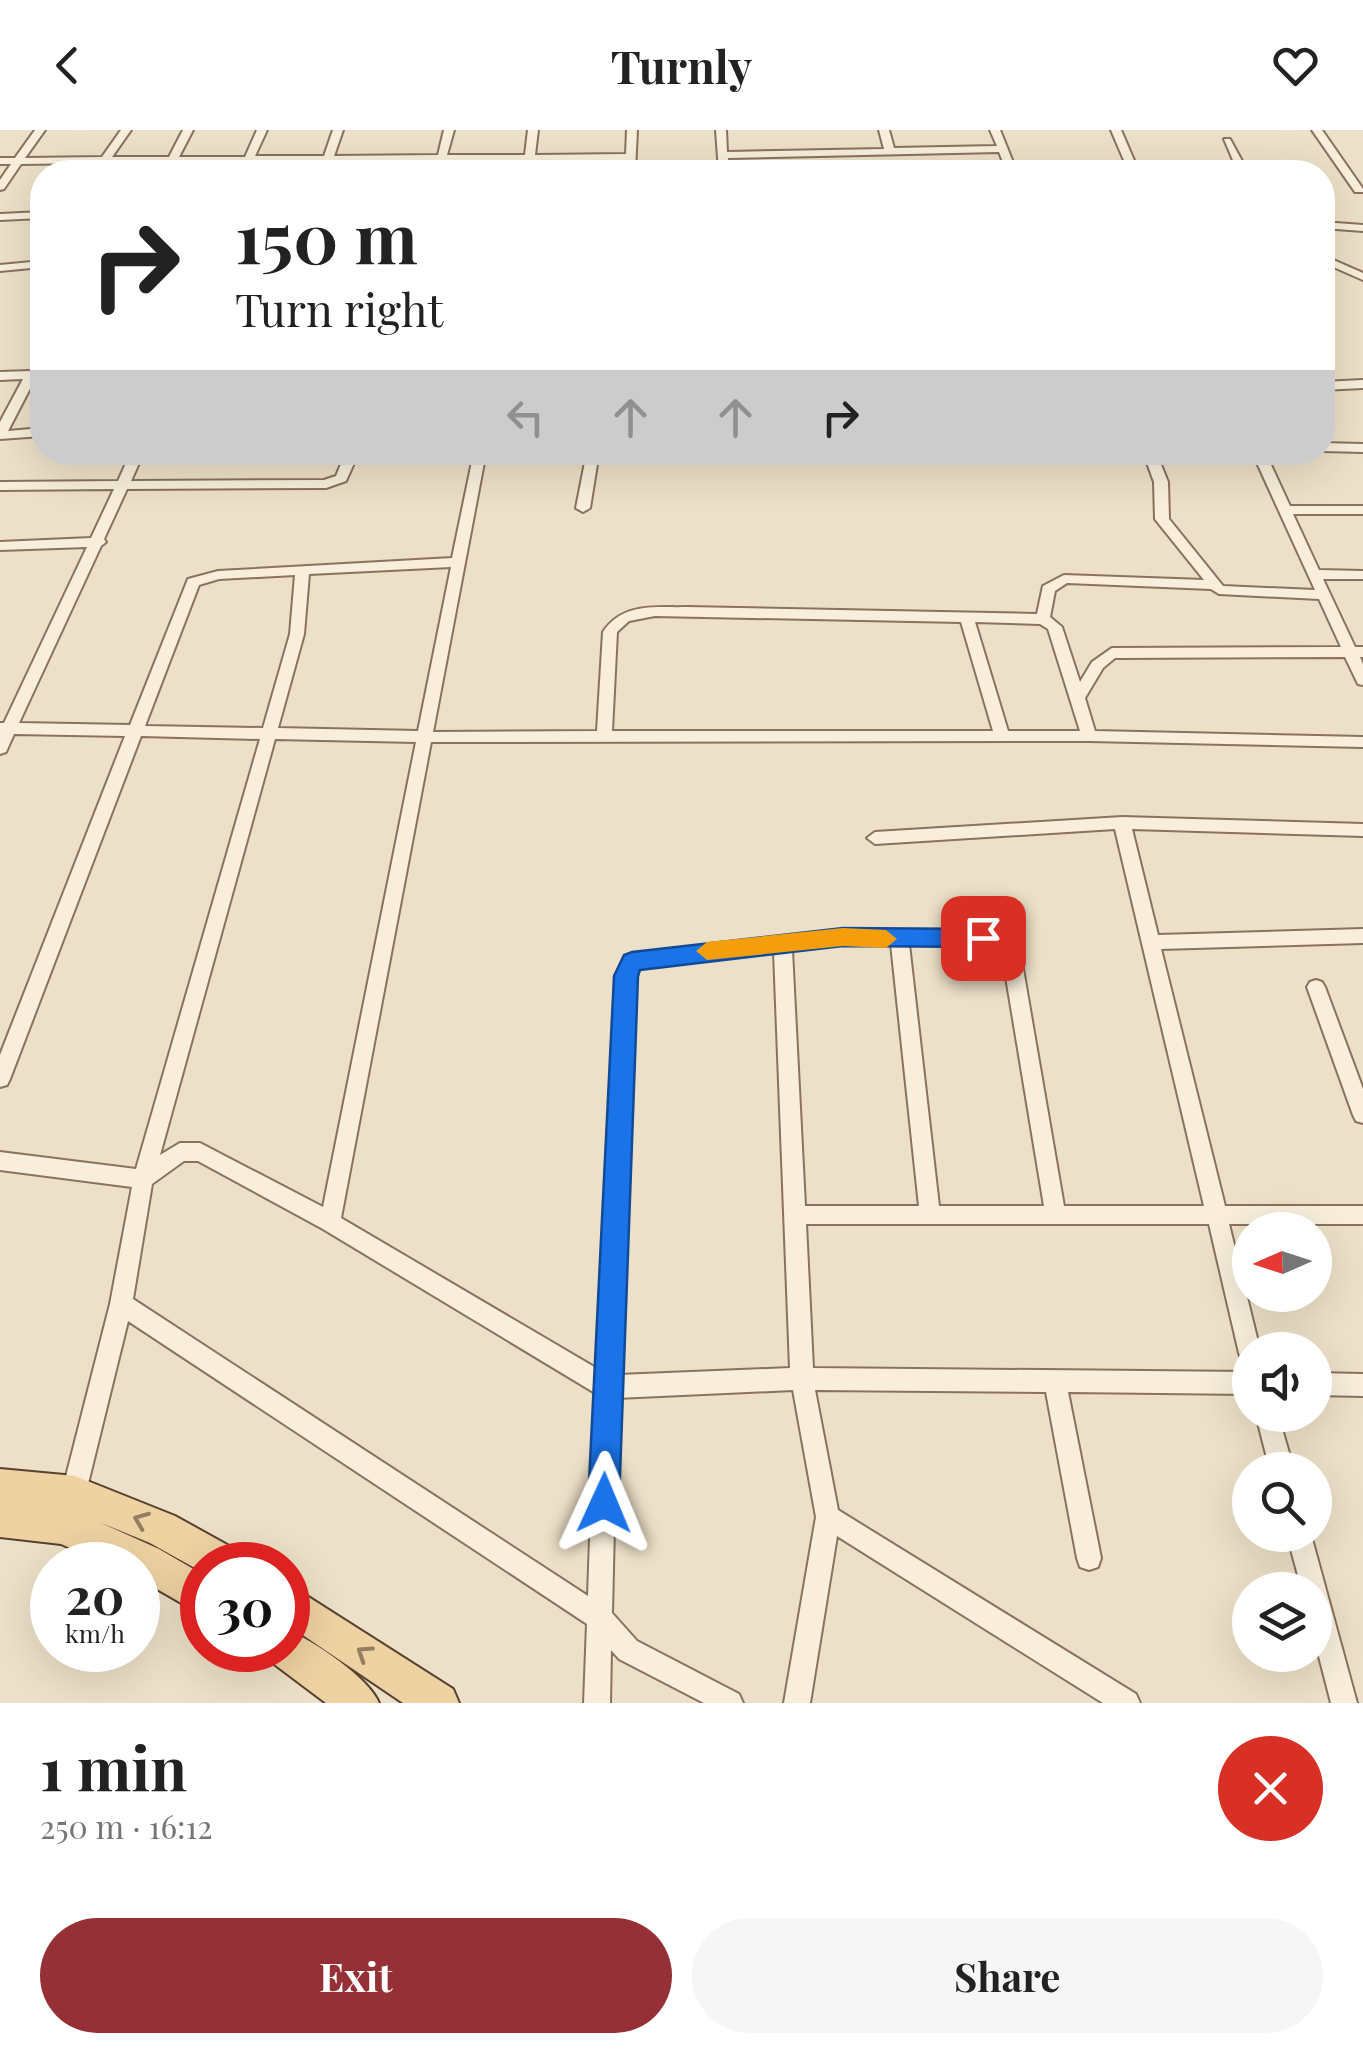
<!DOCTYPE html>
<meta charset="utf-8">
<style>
body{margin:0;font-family:"Playfair Display",serif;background:#f6f6f6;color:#222;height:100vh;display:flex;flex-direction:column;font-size:38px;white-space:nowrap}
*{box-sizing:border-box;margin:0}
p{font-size:32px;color:#767676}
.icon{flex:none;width:55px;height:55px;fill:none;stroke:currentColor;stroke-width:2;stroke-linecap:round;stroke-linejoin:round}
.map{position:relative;height:1573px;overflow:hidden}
.side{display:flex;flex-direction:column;background:#fff;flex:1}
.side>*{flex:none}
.top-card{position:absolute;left:30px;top:30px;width:1305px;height:305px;border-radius:40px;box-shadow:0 10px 40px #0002;background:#fff;color:#222;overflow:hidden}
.needle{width:65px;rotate:267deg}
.tools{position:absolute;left:1232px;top:1082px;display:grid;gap:20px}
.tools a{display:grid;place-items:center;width:100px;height:100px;border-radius:50%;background:#fff;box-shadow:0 10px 40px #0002;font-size:50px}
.speed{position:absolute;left:30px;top:1412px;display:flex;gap:20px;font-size:50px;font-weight:700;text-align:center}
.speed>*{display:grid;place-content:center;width:130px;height:130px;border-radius:50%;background:#fff;box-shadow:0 10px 40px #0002;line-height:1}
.speed small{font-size:25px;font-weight:400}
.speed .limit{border:15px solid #d22;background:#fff;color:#111}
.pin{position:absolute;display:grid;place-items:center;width:85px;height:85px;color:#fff;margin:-42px;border-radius:20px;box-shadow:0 5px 15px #0006}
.me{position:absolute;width:110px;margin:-55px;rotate:1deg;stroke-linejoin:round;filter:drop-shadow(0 0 8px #0008)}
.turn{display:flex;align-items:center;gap:35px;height:210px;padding:0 40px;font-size:45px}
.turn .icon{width:130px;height:130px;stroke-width:2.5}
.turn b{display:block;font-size:70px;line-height:85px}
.lanes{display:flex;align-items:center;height:95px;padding:0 40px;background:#0003;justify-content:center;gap:50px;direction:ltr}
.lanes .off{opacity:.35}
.round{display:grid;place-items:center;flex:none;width:105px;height:105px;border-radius:52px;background:#f6f6f6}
.overview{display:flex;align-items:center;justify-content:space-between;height:170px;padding:0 40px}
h1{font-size:60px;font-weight:700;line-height:75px}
.button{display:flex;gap:20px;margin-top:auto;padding:20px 40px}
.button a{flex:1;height:115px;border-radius:60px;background:#963037;color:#fff;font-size:40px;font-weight:700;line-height:115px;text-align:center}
.button a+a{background:#f6f6f6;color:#222}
header{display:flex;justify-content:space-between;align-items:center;height:130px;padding:0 40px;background:#fff;font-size:45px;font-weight:700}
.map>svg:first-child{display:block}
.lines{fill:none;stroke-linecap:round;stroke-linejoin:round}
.street-casing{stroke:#89725e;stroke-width:4}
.primary-casing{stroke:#574131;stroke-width:4}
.street{fill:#f8eedb;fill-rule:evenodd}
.primary{fill:#eed2a2;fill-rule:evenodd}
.oneway{stroke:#947e62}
.route{fill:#1a73e8;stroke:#114b97;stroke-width:2.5}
.slow{fill:#f59e0b}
</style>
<header><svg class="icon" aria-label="back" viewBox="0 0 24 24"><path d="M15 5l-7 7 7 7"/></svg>Turnly<svg class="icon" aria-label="heart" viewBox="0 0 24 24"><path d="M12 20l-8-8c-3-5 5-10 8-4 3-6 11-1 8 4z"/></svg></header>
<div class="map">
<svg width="1363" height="1573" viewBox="0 0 1363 1573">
<rect width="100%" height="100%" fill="#ede0c8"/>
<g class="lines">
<defs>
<g id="street">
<path d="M35,0H45L25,28L102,27L121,0H131L112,27H169L183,0H193L179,27H245L257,0H267L255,26H324L333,0H343L334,26L438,25L444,0H454L447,25H525L528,0H538L535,25L626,24L627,0H637L635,42H625L626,30L534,31L533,42H523L525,31H446L443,42H433L436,31L331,32L328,42H318L322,32H252L248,42H238L243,32L176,33L171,42H161L166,33H108L100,41L95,38L98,33L21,34L4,59L0,60V50L11,34H0V28H15Z"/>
<path d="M716,0H726L727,22L884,19L879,0H889L894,18L997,16L990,0H1000L1017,42H1007L999,22L728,28L729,42H719Z"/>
<path d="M1111,0H1121L1139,42H1129Z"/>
<path d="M1312,0H1322L1363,59V62H1355Z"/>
<path d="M1224,9H1230L1248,42H1238Z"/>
<path d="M42,82V88L0,90V84Z"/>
<path d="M1322,92L1363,95V101L1322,98Z"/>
<path d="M1322,125L1363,143V150L1322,132Z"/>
<path d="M42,131V137L0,141V135Z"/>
<path d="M31,241L37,245L8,301L42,298V306L0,309V292L23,249L0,250V242Z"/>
<path d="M1363,250V258L1322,260V252Z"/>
<path d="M1322,313L1363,314V322L1322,321Z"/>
<path d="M131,322H144L131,351L324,350L336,346L346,322H359L346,351L326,358L127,359L104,409L106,412L101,416L19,593L130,595L188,449L218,441L452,428L474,322H486L433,602L597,601L603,502C623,472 655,478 687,477L1037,484L1043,456L1064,445L1204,450L1155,389L1154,352L1143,322H1156L1168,352L1169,389L1223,456L1315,460L1252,322H1265L1290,376H1363V384H1293L1319,440L1363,441V449H1323L1355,517H1363V527H1360L1363,534V555L1358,554L1345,527L1115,528L1103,538L1085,568L1095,601L1363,607V617L1089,611L431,612L341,1088L596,1238L617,846L626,826L843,800L983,801L1009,811L1021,827L1064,1076H1204L1115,699L875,714L867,708L875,702L1122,687L1363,694V706L1132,699L1158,805L1363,799V813L1161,819L1225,1076H1363V1094H1229L1260,1220H1250V1234L1242,1231L1239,1223L1209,1094H806L813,1238L1250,1242V1264L1068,1262L1101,1428L1098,1437L1089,1440L1080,1437L1077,1428L1046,1262L815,1260L838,1380L1136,1564L1140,1573H1103L837,1406L810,1573H784L816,1387L793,1260L617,1268L612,1483L637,1511L739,1564L743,1573H704L619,1529L611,1520L610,1573H584L587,1494L128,1191L84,1370L80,1378L72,1382L64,1378L60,1370L110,1174L132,1057L0,1040V1022L136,1039L260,609L141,606L10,949L7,955L0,957V925L125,606L14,604L6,622L0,624V593H4L87,417L0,420V412L91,408L114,359L0,360V352L118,351ZM451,437L418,601L278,598L304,504L309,444ZM295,445L290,504L263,598L145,596L199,455L219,449ZM1067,453L1211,459L1219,464L1319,469L1341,517L1112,518L1092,532L1080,552L1062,497L1050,487L1055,461ZM655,486L961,492L993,601H612L617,502L629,491ZM975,492L1040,494L1048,499L1080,601H1008ZM275,609L416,612L323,1077L200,1013H180L160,1025ZM843,814H891L919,1076H805L792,820ZM909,814C937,815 984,805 1003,829L1044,1076H939ZM774,822L790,1238L618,1245L635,846L638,837ZM184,1031H198L323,1099L595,1263L588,1466L133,1169L152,1054Z"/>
<path d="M587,322H599L590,378L583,382L576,378Z"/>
<path d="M1316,850L1322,852L1325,857L1363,959V993L1356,991L1353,985L1307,857L1310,852Z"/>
<path d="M1315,1243L1363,1244V1266L1315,1265Z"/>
<path d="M1256,1285H1278L1294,1340H1270Z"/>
<path d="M1287,1405H1311L1357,1573H1331L1315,1511V1460H1302Z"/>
</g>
<g id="primary">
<path d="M0,1339L75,1346L175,1386L240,1422L246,1435H202V1442L150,1413L99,1392L159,1419L202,1444V1485L138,1448V1435H109L61,1414L0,1407Z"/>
<path d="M288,1454L453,1559L459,1573H403L288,1495Z"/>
<path d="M288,1500C314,1511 369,1548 379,1573H326L274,1534L268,1520H288Z"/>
</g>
</defs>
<use href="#street" class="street-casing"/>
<use href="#primary" class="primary-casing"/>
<use href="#street" class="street"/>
<use href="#primary" class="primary"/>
</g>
<defs><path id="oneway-chevron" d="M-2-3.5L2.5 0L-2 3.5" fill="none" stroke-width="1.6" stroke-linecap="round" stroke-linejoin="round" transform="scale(2.5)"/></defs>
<g class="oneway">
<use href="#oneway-chevron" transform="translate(141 1390) rotate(-158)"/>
<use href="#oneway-chevron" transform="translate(364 1523) rotate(-147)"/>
</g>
<path class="route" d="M843,798L983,799L994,808L983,817L843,816L640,840L638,846L619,1373L615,1384L604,1389L593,1384L588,1373L614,846L624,825L632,822Z"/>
<path class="slow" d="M843,798L886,800L897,809L886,818L843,816L707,830L696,821L707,812Z"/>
</svg>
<div class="tools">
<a><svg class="needle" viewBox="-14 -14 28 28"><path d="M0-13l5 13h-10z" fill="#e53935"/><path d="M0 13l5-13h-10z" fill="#767676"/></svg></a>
<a><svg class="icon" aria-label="sound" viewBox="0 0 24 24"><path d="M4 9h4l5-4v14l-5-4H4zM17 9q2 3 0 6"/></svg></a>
<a><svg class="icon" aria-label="search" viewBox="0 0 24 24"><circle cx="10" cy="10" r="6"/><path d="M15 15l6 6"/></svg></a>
<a><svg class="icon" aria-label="layers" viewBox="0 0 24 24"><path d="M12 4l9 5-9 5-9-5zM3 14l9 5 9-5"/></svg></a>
</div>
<div class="speed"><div>20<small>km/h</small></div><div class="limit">30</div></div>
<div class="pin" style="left:983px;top:808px;background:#d93025"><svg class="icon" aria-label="arrive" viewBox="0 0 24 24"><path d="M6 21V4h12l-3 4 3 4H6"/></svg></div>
<svg class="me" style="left:604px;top:1373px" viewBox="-20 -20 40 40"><path d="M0-17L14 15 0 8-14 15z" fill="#1a73e8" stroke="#fff" stroke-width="4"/></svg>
<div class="top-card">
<div class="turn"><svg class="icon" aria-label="right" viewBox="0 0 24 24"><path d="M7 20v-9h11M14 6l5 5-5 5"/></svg><div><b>150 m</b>Turn right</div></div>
<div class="lanes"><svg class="icon off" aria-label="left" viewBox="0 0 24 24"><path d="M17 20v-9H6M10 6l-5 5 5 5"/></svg><svg class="icon off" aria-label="ahead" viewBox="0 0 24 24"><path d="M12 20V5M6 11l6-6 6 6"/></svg><svg class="icon off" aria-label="ahead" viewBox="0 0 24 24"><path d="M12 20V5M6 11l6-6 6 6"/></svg><svg class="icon" aria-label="right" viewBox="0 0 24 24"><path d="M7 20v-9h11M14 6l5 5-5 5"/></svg></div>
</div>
</div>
<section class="side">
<div class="overview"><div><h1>1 min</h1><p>250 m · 16:12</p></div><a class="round" style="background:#d93025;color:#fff"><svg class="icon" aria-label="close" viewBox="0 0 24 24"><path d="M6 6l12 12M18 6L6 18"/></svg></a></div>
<div class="button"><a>Exit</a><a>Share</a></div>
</section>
